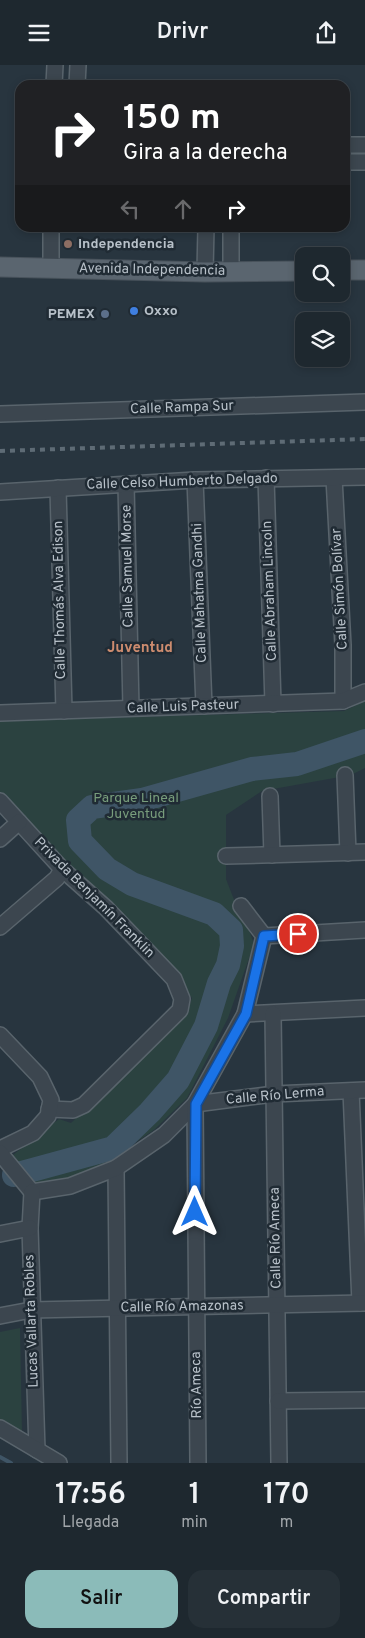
<!DOCTYPE html>
<html lang="es">
<meta charset="utf-8">
<style>
body{margin:0;font-family:Overpass,sans-serif;background:#263037;color:#f1f3f6;height:100vh;display:flex;flex-direction:column;font-size:19px;white-space:nowrap}
*{box-sizing:border-box;margin:0}
p{font-size:16px;color:#a1a6aa}
.icon{flex:none;width:28px;height:28px;fill:none;stroke:currentColor;stroke-width:2;stroke-linecap:round;stroke-linejoin:round}
.map{position:relative;height:1398px;overflow:hidden}
.sheet{display:flex;flex-direction:column;background:#1e282f;flex:1}
.sheet>*{flex:none}
.guide{position:absolute;left:15px;top:15px;width:335px;height:152px;border-radius:15px;box-shadow:0 2px 8px #0003,0 0 0 1px #3c444b;background:#202124;color:#fff;overflow:hidden}
.controls{position:absolute;left:295px;top:182px;display:grid;gap:10px}
.controls a{display:grid;place-items:center;width:55px;height:55px;border-radius:10px;background:#1e282f;box-shadow:0 2px 8px #0003,0 0 0 1px #3c444b;font-size:25px}
.pin{position:absolute;display:grid;place-items:center;width:42px;height:42px;color:#fff;margin:-21px;border:2px solid #fff;border-radius:50%;box-shadow:0 1px 5px #0007}
.me{position:absolute;width:55px;margin:-28px;rotate:0deg;stroke-linejoin:round;filter:drop-shadow(0 0 4px #0008)}
.turn{display:flex;align-items:center;gap:18px;height:105px;padding:0 25px;font-size:22px}
.turn .icon{width:65px;height:65px;stroke-width:2.5}
.turn b{display:block;font-size:35px;line-height:42px}
.lanes{display:flex;align-items:center;height:48px;padding:0 25px;background:#0003;justify-content:center;gap:25px;direction:ltr}
.lanes .off{opacity:.35}
.eta{display:flex;justify-content:space-evenly;align-items:center;height:85px;text-align:center}
.eta b{font-size:30px;font-weight:600;line-height:35px}
.primary-button{display:flex;gap:10px;margin-top:auto;padding:10px 25px}
.primary-button a{flex:1;height:58px;border-radius:15px;background:#8bbbb9;color:#111;font-size:20px;font-weight:600;line-height:58px;text-align:center}
.primary-button a+a{background:#263037;color:#f1f3f6}
header{display:flex;justify-content:space-between;align-items:center;height:65px;padding:0 25px;background:#1e282f;font-size:22px;font-weight:600}
.map>svg:first-child{display:block}
.green{fill:#2b4240}
.lines{fill:none;stroke-linecap:round;stroke-linejoin:round}
.stream{stroke:#3f5566;stroke-width:4}
.river{stroke:#3f5566;stroke-width:24}
.minor-casing{stroke:#59646c;stroke-width:18}
.major-casing{stroke:#48525b;stroke-width:21}
.minor{stroke:#3c464f;stroke-width:15}
.major{stroke:#5a656f;stroke-width:19}
.rail{stroke:#5e6b75;stroke-width:4;stroke-dasharray:5 5;stroke-linecap:butt}
.route-casing{stroke:#114b97;stroke-width:12}
.route{stroke:#1a73e8;stroke-width:9}
.education-dot{fill:#8d6e63;stroke:#202b34;stroke-width:2}
.shop-dot{fill:#3f7fe0;stroke:#202b34;stroke-width:2}
.service-dot{fill:#5c6f8a;stroke:#202b34;stroke-width:2}
.labels{text-anchor:middle;dominant-baseline:central;stroke-width:5;stroke-linejoin:round;paint-order:stroke}
.poi-label{font-size:14px;font-weight:bold;fill:#b8c1c9;stroke:#202b34;text-anchor:start}
.street-label{font-size:14px;fill:#b8c1c9;stroke:#202b34}
.park-label{font-size:14px;fill:#789d7c;stroke:#202b34}
.neighbourhood-label{font-size:15px;font-weight:bold;fill:#cd8c6f;stroke:#202b34}
</style>
<header><svg class="icon" aria-label="menu" viewBox="0 0 24 24"><path d="M4 6h16M4 12h16M4 18h16"/></svg>Drivr<svg class="icon" aria-label="share" viewBox="0 0 24 24"><path d="M12 15V3M7 8l5-5 5 5M5 13v7h14v-7"/></svg></header>
<div class="map">
<svg width="365" height="1398" viewBox="0 0 365 1398">
<rect width="100%" height="100%" fill="#28353f"/>
<g class="green">
<path d="M365,636V703L351,710L262,726L226,750V814L238,845L244,851L254,879L228,953L187,1033L154,1065L103,1099L34,1126L9,1093L59,1054L71,1058L186,950L192,933L153,888L0,727V656L344,646Z"/>
<path d="M20,1263L22,1368L0,1355V1267Z"/>
</g>
<g class="lines">
<path class="stream" d="M0,1392L11,1398"/>
<path class="river" d="M14,1110L113,1083L150,1047L178,1015L206,961L219,918L228,900L232,881L231,865L214,849L132,819L107,804L80,776L78,755L92,742L142,735L252,704L297,699L365,676"/>
<defs>
<g id="minor">
<path d="M54,20L55,0"/>
<path d="M77,20L78,0"/>
<path d="M345,80H365"/>
<path d="M345,97H365"/>
<path d="M231,162V206"/>
<path d="M51,203V162"/>
<path d="M205,207L206,162"/>
<path d="M0,349L365,337"/>
<path d="M266,413L273,639"/>
<path d="M334,413L343,580V636"/>
<path d="M195,415L204,641"/>
<path d="M126,419L131,643"/>
<path d="M58,423L64,646"/>
<path d="M0,427L195,415L365,412"/>
<path d="M0,648L343,636L365,627"/>
<path d="M345,710L348,788"/>
<path d="M270,731L272,790"/>
<path d="M0,736L62,804L106,843L174,914L182,934L180,945L84,1040L73,1045L49,1044"/>
<path d="M0,774L19,757"/>
<path d="M226,791L365,787"/>
<path d="M0,862L57,813L62,804"/>
<path d="M264,871L365,865"/>
<path d="M245,949L365,943"/>
<path d="M273,949L279,1398"/>
<path d="M0,970L40,1012L51,1035L48,1051L33,1068L0,1084"/>
<path d="M351,1026L360,1238"/>
<path d="M0,1088L32,1127"/>
<path d="M116,1103L119,1398"/>
<path d="M32,1127L70,1121L116,1103L164,1070L195,1039L274,1029L365,1025"/>
<path d="M32,1127L30,1163L37,1385"/>
<path d="M0,1169L30,1163"/>
<path d="M0,1251L31,1245L365,1238"/>
<path d="M278,1336L365,1335"/>
<path d="M0,1363L59,1398"/>
<path d="M198,1398L195,1039L245,949L264,871L241,841"/>
</g>
<g id="major">
<path d="M0,202L205,207L304,206"/>
<path d="M341,205H365"/>
</g>
</defs>
<use href="#minor" class="minor-casing"/>
<use href="#major" class="major-casing"/>
<use href="#minor" class="minor"/>
<use href="#major" class="major"/>
<path class="rail" d="M0,386L365,374"/>
</g>
<g class="lines">
<defs>
<path id="route" d="M195,1147L196,1039L246,949L264,871L298,869"/>
</defs>
<use href="#route" class="route-casing"/>
<use href="#route" class="route"/>
</g>
<circle class="education-dot" cx="68" cy="179" r="5"/>
<circle class="shop-dot" cx="134" cy="246" r="5"/>
<circle class="service-dot" cx="105" cy="249" r="5"/>
<g class="labels">
<g class="poi-label">
<text x="78" y="179">Independencia</text>
<text x="144" y="246">Oxxo</text>
<text x="95" y="249" text-anchor="end">PEMEX</text>
</g>
<g class="street-label">
<text transform="translate(152 205) rotate(1)">Avenida Independencia</text>
<text transform="translate(182 343) rotate(-2)">Calle Rampa Sur</text>
<text transform="translate(182 417) rotate(-2)">Calle Celso Humberto Delgado</text>
<text transform="translate(128 501) rotate(-91)">Calle Samuel Morse</text>
<text transform="translate(340 524) rotate(-93)">Calle Simón Bolívar</text>
<text transform="translate(270 526) rotate(-92)">Calle Abraham Lincoln</text>
<text transform="translate(200 528) rotate(-92)">Calle Mahatma Gandhi</text>
<text transform="translate(60 535) rotate(-91)">Calle Thomás Alva Edison</text>
<text transform="translate(183 642) rotate(-2)">Calle Luis Pasteur</text>
<text transform="translate(94 833) rotate(45)">Privada Benjamín Franklin</text>
<text transform="translate(275 1031) rotate(-5)">Calle Río Lerma</text>
<text transform="translate(276 1173) rotate(-91)">Calle Río Ameca</text>
<text transform="translate(182 1242) rotate(-1)">Calle Río Amazonas</text>
<text transform="translate(32 1256) rotate(-92)">Lucas Vallarta Robles</text>
<text transform="translate(197 1320) rotate(-91)">Río Ameca</text>
</g>
<g class="park-label">
<text x="136" y="733">Parque Lineal<tspan x="136" dy="16">Juventud</tspan></text>
</g>
<g class="neighbourhood-label">
<text x="140" y="583">Juventud</text>
</g>
</g>
</svg>
<div class="controls">
<a><svg class="icon" aria-label="search" viewBox="0 0 24 24"><circle cx="10" cy="10" r="6"/><path d="M15 15l6 6"/></svg></a>
<a><svg class="icon" aria-label="layers" viewBox="0 0 24 24"><path d="M12 4l9 5-9 5-9-5zM3 14l9 5 9-5"/></svg></a>
</div>
<div class="pin" style="left:298px;top:869px;background:#d93025"><svg class="icon" aria-label="arrive" viewBox="0 0 24 24"><path d="M6 21V4h12l-3 4 3 4H6"/></svg></div>
<svg class="me" style="left:195px;top:1147px" viewBox="-20 -20 40 40"><path d="M0-17L14 15 0 8-14 15z" fill="#1a73e8" stroke="#fff" stroke-width="4"/></svg>
<div class="guide">
<div class="turn"><svg class="icon" aria-label="right" viewBox="0 0 24 24"><path d="M7 20v-9h11M14 6l5 5-5 5"/></svg><div><b>150 m</b>Gira a la derecha</div></div>
<div class="lanes"><svg class="icon off" aria-label="left" viewBox="0 0 24 24"><path d="M17 20v-9H6M10 6l-5 5 5 5"/></svg><svg class="icon off" aria-label="ahead" viewBox="0 0 24 24"><path d="M12 20V5M6 11l6-6 6 6"/></svg><svg class="icon" aria-label="right" viewBox="0 0 24 24"><path d="M7 20v-9h11M14 6l5 5-5 5"/></svg></div>
</div>
</div>
<section class="sheet">
<div class="eta">
<div><b>17:56</b><p>Llegada</p></div>
<div><b>1</b><p>min</p></div>
<div><b>170</b><p>m</p></div>
</div>
<div class="primary-button"><a>Salir</a><a>Compartir</a></div>
</section>
